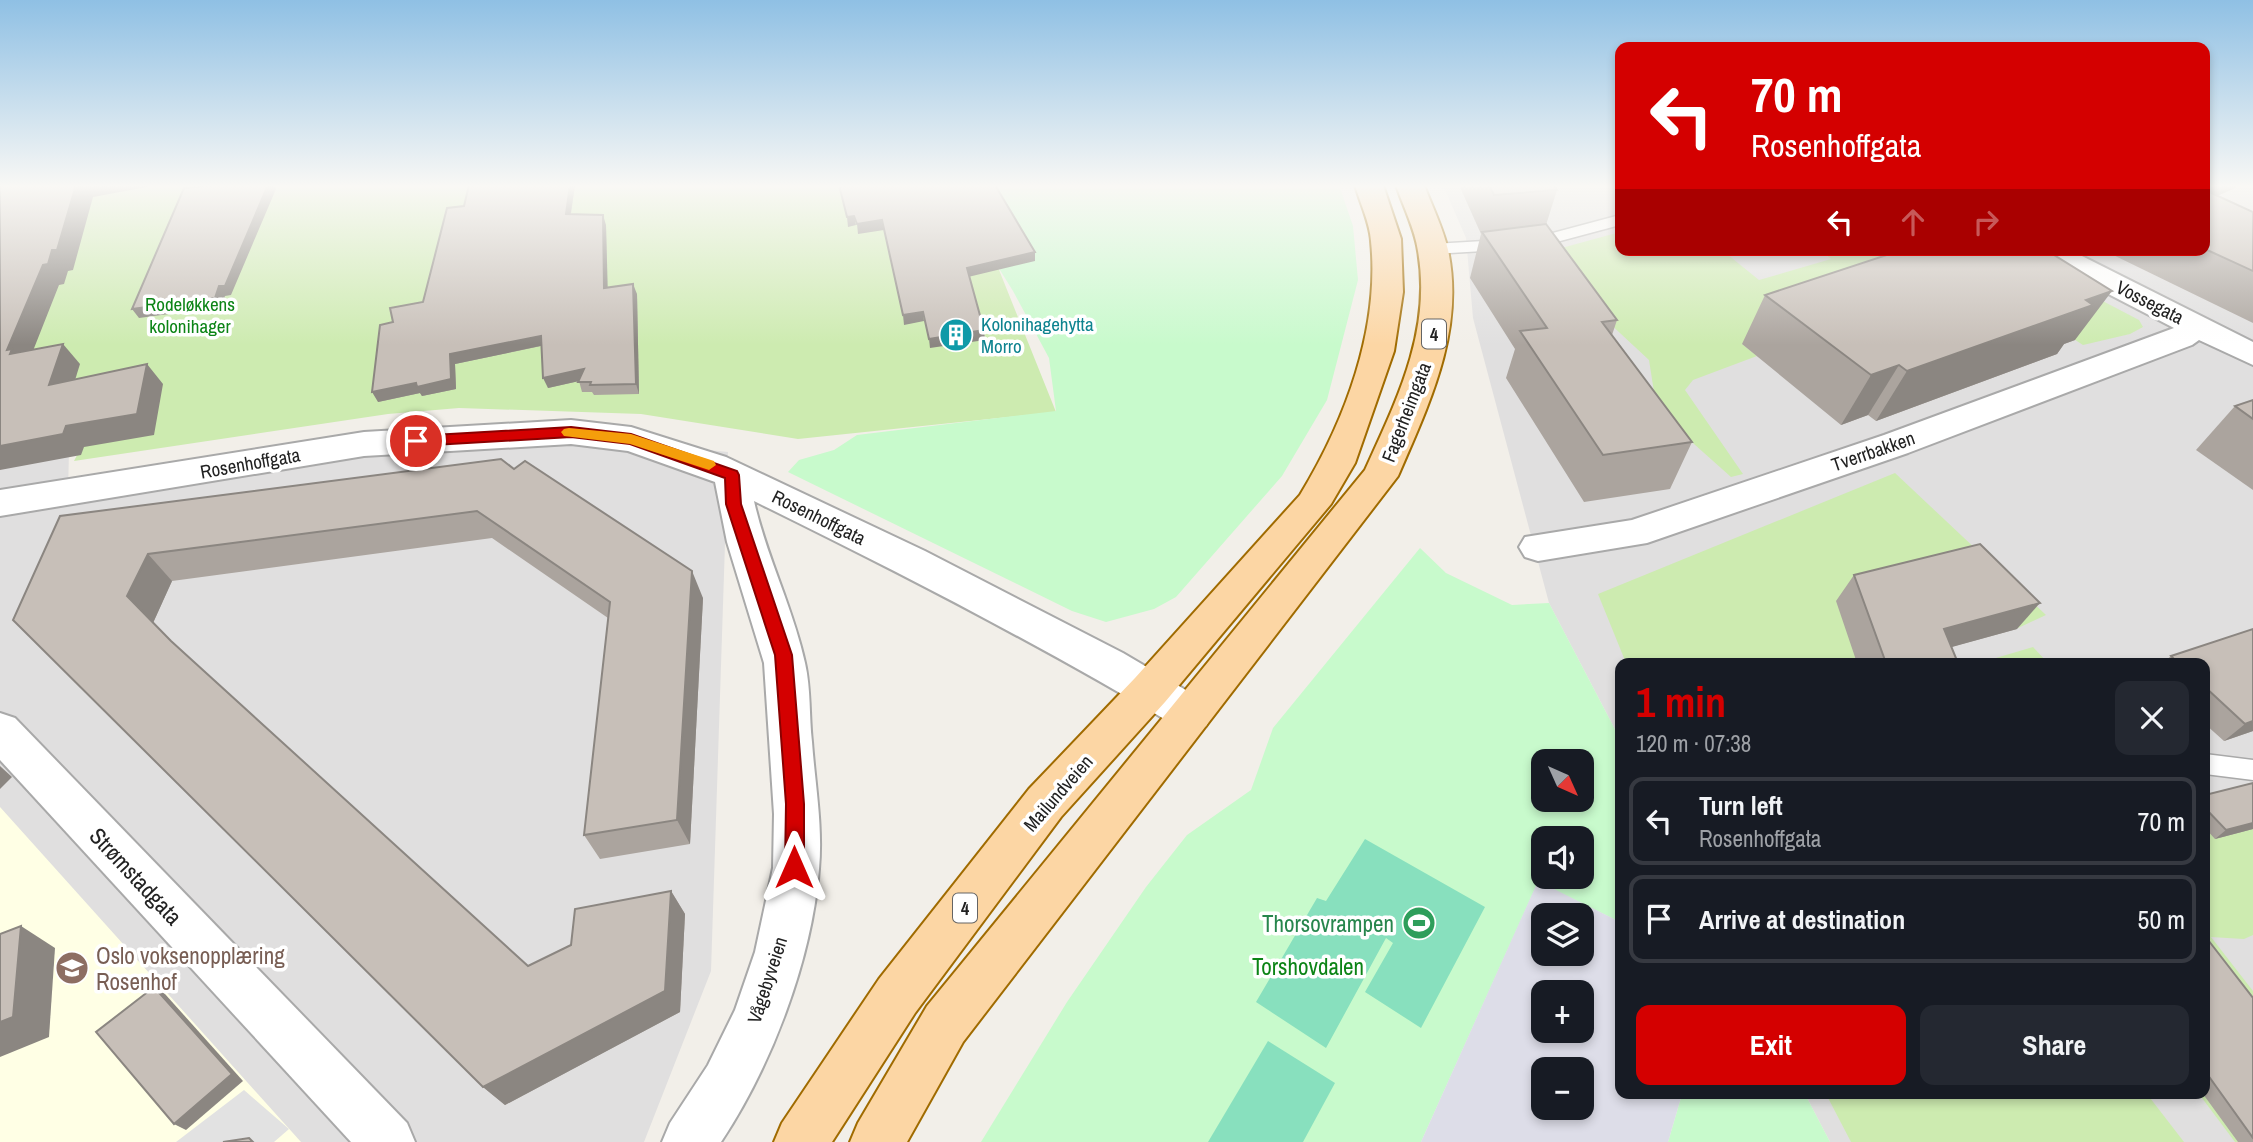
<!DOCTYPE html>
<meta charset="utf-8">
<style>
body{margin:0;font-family:"Archivo Narrow",sans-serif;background:#242831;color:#f1f3f6;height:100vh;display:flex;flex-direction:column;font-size:26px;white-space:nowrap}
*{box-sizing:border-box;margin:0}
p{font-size:23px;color:#9ea1a6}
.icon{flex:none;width:38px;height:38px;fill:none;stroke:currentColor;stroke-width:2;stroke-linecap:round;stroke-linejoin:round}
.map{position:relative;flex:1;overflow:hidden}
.details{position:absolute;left:1615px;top:658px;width:595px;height:441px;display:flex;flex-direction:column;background:#171b24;border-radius:14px;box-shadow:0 4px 10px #0003}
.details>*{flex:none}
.guide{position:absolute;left:1615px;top:42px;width:595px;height:214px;border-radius:14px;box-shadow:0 4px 10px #0003;background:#d40000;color:#fff;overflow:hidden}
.needle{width:46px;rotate:135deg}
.tools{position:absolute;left:1531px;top:749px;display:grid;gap:14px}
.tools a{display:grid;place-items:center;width:63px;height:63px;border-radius:14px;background:#171b24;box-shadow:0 4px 10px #0003;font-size:35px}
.pin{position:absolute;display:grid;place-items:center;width:60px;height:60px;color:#fff;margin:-30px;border:4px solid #fff;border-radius:50%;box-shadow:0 2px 7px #0007}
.me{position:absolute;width:77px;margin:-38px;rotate:0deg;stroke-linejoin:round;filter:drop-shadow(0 0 5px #0008)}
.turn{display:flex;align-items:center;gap:24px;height:147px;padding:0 21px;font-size:32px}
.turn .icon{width:91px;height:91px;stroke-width:2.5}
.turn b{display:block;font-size:49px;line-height:60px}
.lanes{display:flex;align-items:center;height:66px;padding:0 21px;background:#0003;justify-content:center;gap:35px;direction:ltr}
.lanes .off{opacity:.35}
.round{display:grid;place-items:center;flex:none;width:74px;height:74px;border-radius:14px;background:#242831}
.head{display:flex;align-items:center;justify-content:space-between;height:119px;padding:0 21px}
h1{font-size:42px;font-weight:700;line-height:52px;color:#d40000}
.cta{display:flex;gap:14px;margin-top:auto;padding:14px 21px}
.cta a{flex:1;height:80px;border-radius:14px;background:#d40000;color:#fff;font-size:28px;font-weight:700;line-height:80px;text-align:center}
.cta a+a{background:#242831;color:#f1f3f6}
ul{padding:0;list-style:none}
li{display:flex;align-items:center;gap:21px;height:88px;margin:0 14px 10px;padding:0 7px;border:4px solid #363941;border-radius:14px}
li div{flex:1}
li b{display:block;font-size:26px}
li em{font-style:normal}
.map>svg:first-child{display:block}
.residential{fill:#e0dfdf}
.education{fill:#ffffe5}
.grass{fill:#cdebb0}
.park{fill:#c8facc;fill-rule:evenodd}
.pitch{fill:#88e0be}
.parking{fill:#e2e2e2}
.plaza{fill:#dddde8;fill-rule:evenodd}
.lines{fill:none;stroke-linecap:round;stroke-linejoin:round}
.service-casing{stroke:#a9a9a9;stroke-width:3}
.minor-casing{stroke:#a9a9a9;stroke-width:4}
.primary-casing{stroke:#a06b00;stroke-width:4}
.service{fill:#fff;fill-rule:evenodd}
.minor{fill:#fff;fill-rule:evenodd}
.primary{fill:#fcd6a4;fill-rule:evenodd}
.wall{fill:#aba49e}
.shaded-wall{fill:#8b8681}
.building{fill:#c7bfb8;stroke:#8b8681;stroke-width:2}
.route{fill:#d40000;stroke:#8a0000;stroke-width:2}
.slow{fill:#f59e0b}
.labels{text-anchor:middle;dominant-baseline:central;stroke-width:7;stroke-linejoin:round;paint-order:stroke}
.shield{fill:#fff;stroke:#646464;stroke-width:2}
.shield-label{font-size:18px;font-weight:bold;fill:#222}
.street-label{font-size:19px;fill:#222;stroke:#fff}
.park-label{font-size:19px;fill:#0c8416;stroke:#fff}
.culture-label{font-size:19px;fill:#0d838f;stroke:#fff;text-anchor:start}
.near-street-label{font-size:23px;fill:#222;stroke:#fff}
.near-leisure-label{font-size:23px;fill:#27864d;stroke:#fff;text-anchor:end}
.near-education-label{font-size:23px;fill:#785e54;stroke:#fff;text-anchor:start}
.near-park-label{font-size:23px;fill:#0c8416;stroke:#fff}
</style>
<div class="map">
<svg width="2253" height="1142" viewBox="0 0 2253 1142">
<rect width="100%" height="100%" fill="#f2efe9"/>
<g class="residential">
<path d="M1443,185H1620V250H2205V185H2253V1142H1830L1805,1094H2205V663H1620V739L1549,603L1473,318L1466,238Z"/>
<path d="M71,366L68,493L491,428L728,452L711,971L644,1142H0V375Z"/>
</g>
<path class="education" d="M0,807L301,1142H0Z"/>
<g class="grass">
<path d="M0,185H965L1056,412L798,439L641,414L459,408L388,414L74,461L92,426L30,370Z"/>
<path d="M1620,232V250H1722L1759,280L1831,259L1821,250H2005L2139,320L2143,327L2130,334L2083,345L1998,290L1742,344L1757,356L1693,380L1685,390L1743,474L1731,477L1657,411L1649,360L1536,255Z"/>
<path d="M1895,473L2046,615L2016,629L1960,573L1859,663H1626L1598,594Z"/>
<path d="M2033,647L2048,663H1979Z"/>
<path d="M2253,788V935L2244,939L2211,937L2253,991V1142H2235L2199,1094H2205V802Z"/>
<path d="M1826,1094H2147L2184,1142H1851Z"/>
</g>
<g class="park">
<path d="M951,185H1339L1353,226L1358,280L1327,400L1282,476L1176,597L1154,609L1106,622L1072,611L788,472L799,460L834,450L857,435L1056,411L1049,358L1013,291L950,190Z"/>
<path d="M1420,548L1446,573L1512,605L1549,603L1620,739V922L1538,882L1421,1142H981L1067,1002L1146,887L1187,835L1251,790L1273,728ZM1544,761H1582V800H1544ZM1544,838H1582V877H1544Z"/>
<path d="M1682,1094H1805L1830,1142H1668Z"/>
</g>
<g class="pitch">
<path d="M1365,839L1485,907L1421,1028L1365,992L1393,943L1386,938L1326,1048L1256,1002L1317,898L1326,901Z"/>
<path d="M1268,1041L1335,1083L1303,1142H1208Z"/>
</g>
<path class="parking" d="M244,1090L289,1129L274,1142H176Z"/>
<path class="plaza" d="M1538,881L1620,922V1094H1682L1668,1142H1421ZM1544,915H1582V954H1544ZM1544,992H1582V1031H1544ZM1544,1069H1582V1108H1544Z"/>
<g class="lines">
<defs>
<g id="service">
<path d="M1620,215V225L1534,248L1433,254L1425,249L1433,244L1534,238Z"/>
<path d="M2205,754L2253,760V780L2205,774Z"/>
</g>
<g id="minor">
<path d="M2031,250H2070L2253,342V365L2199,340L2192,345L1908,453L1647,543L1538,561L1525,557L1519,547L1525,537L1632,520L1884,435L2174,328L2035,256Z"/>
<path d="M571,420L631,427L726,457L925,551L1123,653L1206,702L1212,714L1206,726L1191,732L1176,726C1039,644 897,571 754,501C766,556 793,607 805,663C811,689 809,716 812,742C815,784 823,827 819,869C812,960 771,1067 721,1142H662L670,1123L708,1065L735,1010L755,952L773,868L774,814L764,663L727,542L715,482L628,451L571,444L364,456L0,516V490L364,432Z"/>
<path d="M0,713L15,718L407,1123L415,1142H351L0,760Z"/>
</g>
<g id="primary">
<path d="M1355,185H1383L1401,239L1403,292L1394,351L1355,463L1331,504L1165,702L1061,817L915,1013L832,1142H774L782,1123L879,979L1029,789L1135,678L1300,495C1345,421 1380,329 1371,241C1370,223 1360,203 1355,185Z"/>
<path d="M1396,185H1424C1432,206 1443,228 1448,250C1465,331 1429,404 1398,476L963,1042L907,1142H850L858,1123L927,1006L1365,470C1397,400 1432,330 1418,251C1415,229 1403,206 1396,185Z"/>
</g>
</defs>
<use href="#service" class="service-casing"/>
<use href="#minor" class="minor-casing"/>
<use href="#primary" class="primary-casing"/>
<use href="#service" class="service"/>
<use href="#minor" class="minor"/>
<use href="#primary" class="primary"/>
</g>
<g class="wall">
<path d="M575,185L571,214L606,225L607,288L637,294L639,394L594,395L592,392H582L579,381L548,388L541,346L455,364L456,389L422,396L420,393L378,402L393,322L423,302Z"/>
<path d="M1459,185H1554L1557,190L1546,225L1617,320L1612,335L1692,442L1670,489L1584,502L1506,378L1515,349L1470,278L1481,234Z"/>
<path d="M2205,185H2242L2217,196L2253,212V323L2103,250H2205Z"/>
<path d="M1765,295L2075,340L2064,344L2057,354L1876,421L1868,415L1841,425L1742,344Z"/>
<path d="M2253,400V490L2196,450L2235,406Z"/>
<path d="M514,469L703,598L690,844L600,859L584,835L608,618L492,538L172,581L153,623L172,642L528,966L571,945L671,891L685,914L680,1012L505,1105L483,1087L60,516Z"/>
<path d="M1854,575L2017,629L1951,647L1958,663H1857L1836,601Z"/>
<path d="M2253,629V731L2224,741L2205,724V663H2163L2171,656Z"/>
<path d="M2253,783V829L2215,839L2205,828V795Z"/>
<path d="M2205,936L2253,998V1142H2238L2203,1094H2205Z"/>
</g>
<g class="shaded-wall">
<path d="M76,185H157L93,197L73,270L68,271L64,284L59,285L27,366L30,370L7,350L43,265L52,250Z"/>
<path d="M268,185H274L276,189L231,295L225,296L221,307L139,318L132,309Z"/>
<path d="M570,185H575L569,224L566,214Z"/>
<path d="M2205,185H2242L2205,201Z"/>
<path d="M603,215L606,225L608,298L604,288Z"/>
<path d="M854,216L856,225L848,227L847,217Z"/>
<path d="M882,220L884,230L858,234L857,224Z"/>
<path d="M1035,252V261L968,277L967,268Z"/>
<path d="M633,284L637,294L639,394L636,384Z"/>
<path d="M2112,291L2075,340L2064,344L2057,354L1876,421L1907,371L2086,300Z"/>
<path d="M923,312L924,321L904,325L903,315Z"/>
<path d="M984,330L985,340L930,348L929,339Z"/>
<path d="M541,336L545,345L455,364L456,389L422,396L420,393L378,402L372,392L450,354Z"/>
<path d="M63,344L80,364L67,406L49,385Z"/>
<path d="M147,364L163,384L154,435L84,447L81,455L0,470V446L66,426Z"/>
<path d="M1899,365L1868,415L1841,425L1871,375Z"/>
<path d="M584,369L588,379L548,388L543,378Z"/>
<path d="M148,554L172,581L153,623L127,596Z"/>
<path d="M692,571L703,598L690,844L677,820Z"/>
<path d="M2040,603L2017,629L1923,655L1944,629Z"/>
<path d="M2253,721V731L2224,741L2245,724Z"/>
<path d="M0,766L12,777L0,789Z"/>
<path d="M2253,823V829L2215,839L2226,830Z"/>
<path d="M671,891L685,914L680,1012L505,1105L483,1087Z"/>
<path d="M21,926L55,948L49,1037L0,1057V1022Z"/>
<path d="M154,987L165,994L243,1081L186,1130L174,1124Z"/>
</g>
<g class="building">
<path d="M0,185H76L57,250H52L48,264L43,265L7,350L12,349L10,354L63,344L49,385L147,364L137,414L66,426L63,434L0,446Z"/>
<path d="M214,185H268L225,286H219L215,298L132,309L184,188Z"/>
<path d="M469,185H570L566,214L603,215L604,288L633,284L636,384L590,385L591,382H578L584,369L543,378L541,336L450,354L451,379L417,387L416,383L372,392L380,325L393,322L390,308L423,302L447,208L464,206Z"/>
<path d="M839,185H995L1035,252L967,268L984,330L929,339L923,312L903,315L882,220L857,224L854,216L847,217Z"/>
<path d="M1489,185H1554L1557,190L1494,195Z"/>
<path d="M2205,190L2253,212V271L2205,249Z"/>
<path d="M1546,224L1617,320L1602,322L1692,442L1603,455L1520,331L1547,328L1482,232Z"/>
<path d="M1902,250H1977L1985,255L2000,250H2046L2112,291L2086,300L2093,305L1907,371L1899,365L1871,375L1765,295Z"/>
<path d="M2253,400V419L2235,406Z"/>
<path d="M501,459L514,469L525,461L692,571L677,820L584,835L610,602L477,511L148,554L127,596L171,641L528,966L571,945L575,909L671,891L665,991L483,1087L13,620L60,516Z"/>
<path d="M1980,544L2040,603L1944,629L1958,663H1886L1854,575Z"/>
<path d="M2253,629V721L2245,724L2205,687V663H2178L2171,656Z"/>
<path d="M2253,783V823L2226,830L2205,808V795Z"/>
<path d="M21,926L13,1017L0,1022V934Z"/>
<path d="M2205,936L2253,998V1138L2205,1071Z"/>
<path d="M154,987L232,1074L174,1124L96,1032Z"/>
<path d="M249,1138L253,1142H223Z"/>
</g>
<linearGradient id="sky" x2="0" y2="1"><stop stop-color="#8fc0e4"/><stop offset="0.54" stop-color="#f9f8f5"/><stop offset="1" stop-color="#f9f8f5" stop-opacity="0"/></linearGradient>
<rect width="2253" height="345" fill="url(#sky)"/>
<path class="route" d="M571,427L631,434L737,471L739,475L741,504L792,655L804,804V867L801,873L794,875L788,873L785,867L786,804L775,655L726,504L725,478L630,444L571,437L416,446L408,441L416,436Z"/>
<path class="slow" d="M569,428L631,434L714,461L716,465L709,470L630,444L564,436L561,432L564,429Z"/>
<defs>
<symbol id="building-disc" viewBox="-11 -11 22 22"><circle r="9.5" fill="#0f9aa8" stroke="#fff"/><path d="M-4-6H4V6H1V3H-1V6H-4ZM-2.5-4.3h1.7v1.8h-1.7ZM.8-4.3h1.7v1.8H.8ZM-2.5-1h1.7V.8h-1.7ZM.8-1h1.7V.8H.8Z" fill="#fff"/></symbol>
<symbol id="stadium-disc" viewBox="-11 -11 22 22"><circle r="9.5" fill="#2e9e5b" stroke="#fff"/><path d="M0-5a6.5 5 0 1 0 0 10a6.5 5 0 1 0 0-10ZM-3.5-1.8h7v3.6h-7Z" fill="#fff"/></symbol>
<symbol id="school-disc" viewBox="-11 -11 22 22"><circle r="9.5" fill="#8d6e63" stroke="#fff"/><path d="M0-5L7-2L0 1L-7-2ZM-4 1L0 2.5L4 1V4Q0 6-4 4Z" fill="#fff"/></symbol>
</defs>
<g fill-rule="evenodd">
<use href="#building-disc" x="937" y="316" width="38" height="38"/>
<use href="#stadium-disc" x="1400" y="904" width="38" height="38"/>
<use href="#school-disc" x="53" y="949" width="38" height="38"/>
</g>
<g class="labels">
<g class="shield">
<rect x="1422" y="319.5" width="24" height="29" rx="5"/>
<rect x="953" y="893.5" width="24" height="29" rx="5"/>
</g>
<g class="shield-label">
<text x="1434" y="334">4</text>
<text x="965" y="908">4</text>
</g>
<g class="street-label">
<text transform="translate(2150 302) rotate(27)">Vossegata</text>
<text transform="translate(1406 412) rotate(-69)">Fagerheimgata</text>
<text transform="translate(1873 451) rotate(-19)">Tverrbakken</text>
<text transform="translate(250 463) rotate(-10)">Rosenhoffgata</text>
<text transform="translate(819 517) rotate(26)">Rosenhoffgata</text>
<text transform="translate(1058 793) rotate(-49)">Mailundveien</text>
<text transform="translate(767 980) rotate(-72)">Vågebyveien</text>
</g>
<g class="park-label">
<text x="190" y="304">Rodeløkkens<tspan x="190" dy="22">kolonihager</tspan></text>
</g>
<g class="culture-label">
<text x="981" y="324">Kolonihagehytta<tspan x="981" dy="22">Morro</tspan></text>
</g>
<g class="near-street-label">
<text transform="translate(136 876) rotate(47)">Strømstadgata</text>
</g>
<g class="near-leisure-label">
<text x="1394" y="923">Thorsovrampen</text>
</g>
<g class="near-education-label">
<text x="96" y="955">Oslo voksenopplæring<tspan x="96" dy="26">Rosenhof</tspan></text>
</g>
<g class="near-park-label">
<text x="1308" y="966">Torshovdalen</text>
</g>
</g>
</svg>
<div class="tools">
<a><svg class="needle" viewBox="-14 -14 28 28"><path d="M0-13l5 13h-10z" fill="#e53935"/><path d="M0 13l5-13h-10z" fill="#9ea1a6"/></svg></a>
<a><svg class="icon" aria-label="sound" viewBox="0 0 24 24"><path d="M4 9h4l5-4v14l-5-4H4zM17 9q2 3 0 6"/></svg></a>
<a><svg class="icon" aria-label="layers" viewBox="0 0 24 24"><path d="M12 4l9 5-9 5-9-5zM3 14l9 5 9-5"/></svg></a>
<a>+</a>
<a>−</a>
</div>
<div class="pin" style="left:416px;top:441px;background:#d93025"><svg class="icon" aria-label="arrive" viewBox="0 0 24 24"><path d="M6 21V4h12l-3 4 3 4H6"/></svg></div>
<svg class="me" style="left:794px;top:867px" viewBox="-20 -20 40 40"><path d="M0-17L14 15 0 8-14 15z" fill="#d40000" stroke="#fff" stroke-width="4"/></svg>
<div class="guide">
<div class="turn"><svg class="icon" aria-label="left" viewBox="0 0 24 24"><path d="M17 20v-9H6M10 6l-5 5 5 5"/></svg><div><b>70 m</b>Rosenhoffgata</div></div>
<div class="lanes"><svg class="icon" aria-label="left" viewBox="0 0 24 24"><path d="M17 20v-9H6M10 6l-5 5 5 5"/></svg><svg class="icon off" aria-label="ahead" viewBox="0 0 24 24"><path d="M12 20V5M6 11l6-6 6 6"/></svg><svg class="icon off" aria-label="right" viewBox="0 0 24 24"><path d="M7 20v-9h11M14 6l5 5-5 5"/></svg></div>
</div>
<section class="details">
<div class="head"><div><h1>1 min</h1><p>120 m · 07:38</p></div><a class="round"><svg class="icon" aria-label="close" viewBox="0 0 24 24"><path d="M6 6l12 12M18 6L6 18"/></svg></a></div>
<ul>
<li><svg class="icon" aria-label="left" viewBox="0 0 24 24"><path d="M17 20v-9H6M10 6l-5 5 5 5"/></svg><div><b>Turn left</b><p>Rosenhoffgata</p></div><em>70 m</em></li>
<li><svg class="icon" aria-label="arrive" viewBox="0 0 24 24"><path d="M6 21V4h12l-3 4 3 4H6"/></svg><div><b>Arrive at destination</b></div><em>50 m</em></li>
</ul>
<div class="cta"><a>Exit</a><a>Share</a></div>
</section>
</div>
